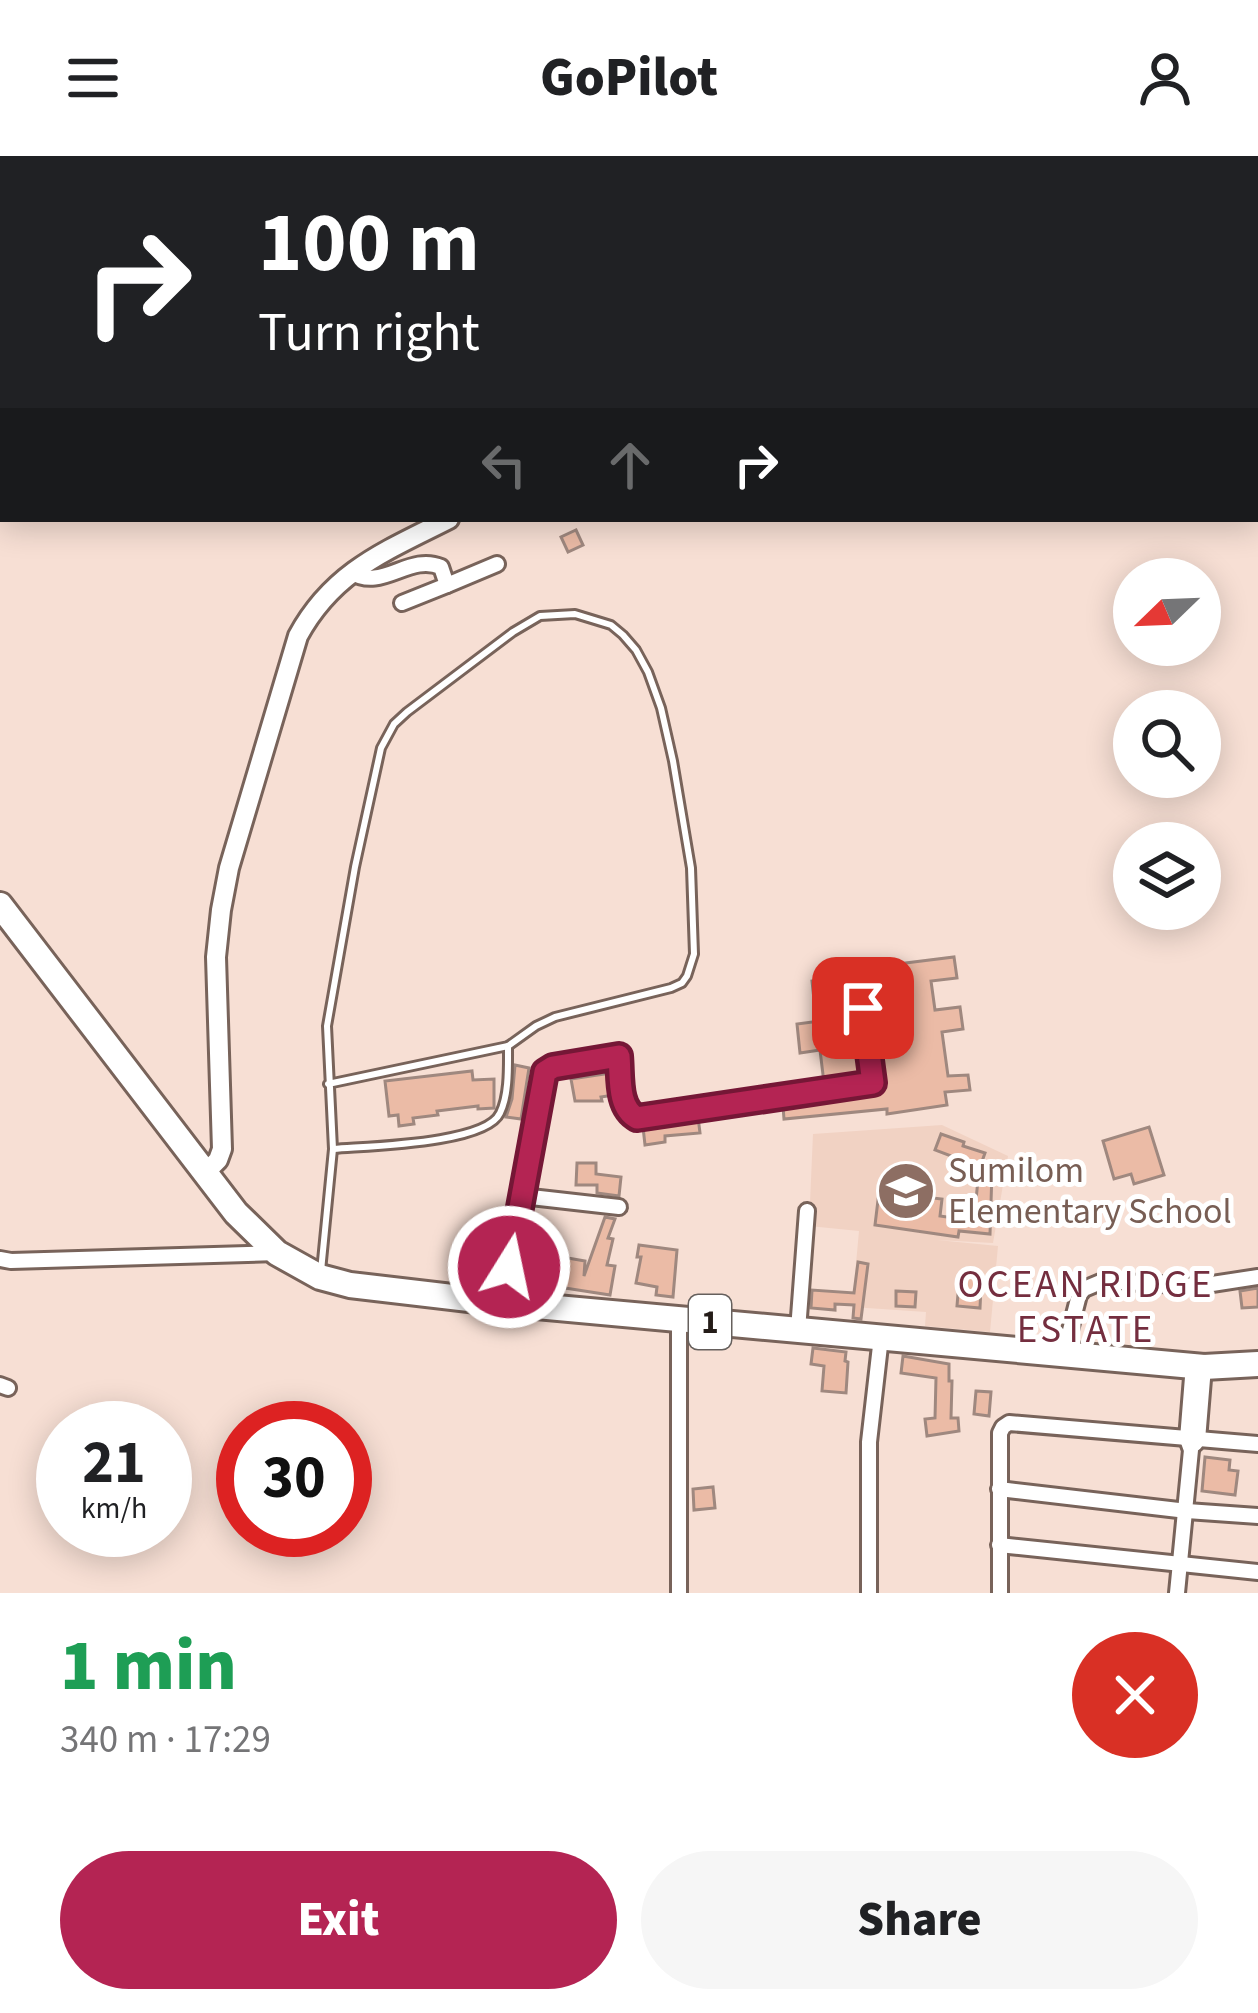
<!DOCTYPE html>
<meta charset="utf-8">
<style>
body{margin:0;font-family:"Source Sans 3",sans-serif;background:#f6f6f6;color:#202124;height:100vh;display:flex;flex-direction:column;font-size:45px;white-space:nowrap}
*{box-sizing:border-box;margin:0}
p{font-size:39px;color:#757577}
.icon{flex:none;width:66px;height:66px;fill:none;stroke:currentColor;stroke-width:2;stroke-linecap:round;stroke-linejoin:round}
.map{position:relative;height:1437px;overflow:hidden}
.sheet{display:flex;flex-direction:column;background:#fff;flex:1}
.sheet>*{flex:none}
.hud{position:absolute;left:0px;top:0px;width:1260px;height:366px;box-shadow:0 6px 30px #0003;background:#202124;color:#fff;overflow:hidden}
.needle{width:78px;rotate:247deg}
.tools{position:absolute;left:1113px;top:402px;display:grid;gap:24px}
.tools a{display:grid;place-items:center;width:108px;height:108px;border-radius:50%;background:#fff;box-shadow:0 6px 30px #0003;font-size:60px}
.speed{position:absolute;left:36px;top:1245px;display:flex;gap:24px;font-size:60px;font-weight:700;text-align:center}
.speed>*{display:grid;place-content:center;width:156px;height:156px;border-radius:50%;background:#fff;box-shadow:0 6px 30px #0003;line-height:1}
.speed small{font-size:30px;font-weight:400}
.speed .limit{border:18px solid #d22;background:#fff;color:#111}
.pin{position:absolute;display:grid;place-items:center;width:102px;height:102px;color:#fff;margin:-51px;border-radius:24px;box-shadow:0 6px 18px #0006}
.me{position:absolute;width:132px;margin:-66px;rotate:10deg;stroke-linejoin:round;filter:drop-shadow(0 0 9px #0008)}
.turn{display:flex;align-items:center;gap:42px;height:252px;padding:0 60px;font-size:54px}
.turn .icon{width:156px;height:156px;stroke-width:2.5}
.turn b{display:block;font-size:84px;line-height:102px}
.lanes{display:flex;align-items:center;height:114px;padding:0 60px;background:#0003;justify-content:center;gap:60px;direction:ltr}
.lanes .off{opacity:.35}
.round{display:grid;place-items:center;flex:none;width:126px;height:126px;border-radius:63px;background:#f6f6f6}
.overview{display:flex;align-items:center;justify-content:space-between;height:204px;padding:0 60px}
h1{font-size:72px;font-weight:800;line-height:90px;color:#1e9e55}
.button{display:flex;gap:24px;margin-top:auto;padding:24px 60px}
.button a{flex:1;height:138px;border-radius:72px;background:#b42453;color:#fff;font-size:48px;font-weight:800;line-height:138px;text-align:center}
.button a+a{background:#f6f6f6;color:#202124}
header{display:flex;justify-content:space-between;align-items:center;height:156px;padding:0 60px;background:#fff;font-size:54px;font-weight:800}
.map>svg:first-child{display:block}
.built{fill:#f1d2c3}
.water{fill:#90a7ce;stroke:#707d97;stroke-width:3}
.building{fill:#ebbba6;stroke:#9f887f;stroke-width:3}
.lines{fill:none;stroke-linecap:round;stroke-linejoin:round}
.lane-casing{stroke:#78635a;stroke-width:12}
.street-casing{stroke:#78635a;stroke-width:20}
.secondary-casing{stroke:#78635a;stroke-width:24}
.highway-casing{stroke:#78635a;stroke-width:30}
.lane{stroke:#fff;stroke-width:6}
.street{stroke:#fff;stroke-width:14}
.secondary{stroke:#fff;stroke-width:18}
.highway{stroke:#fff;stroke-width:24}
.route-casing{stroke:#751736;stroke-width:30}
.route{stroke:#b42453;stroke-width:21}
.labels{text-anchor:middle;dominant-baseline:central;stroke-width:10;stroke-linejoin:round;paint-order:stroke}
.shield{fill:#fff;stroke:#66605d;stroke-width:3}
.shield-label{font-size:33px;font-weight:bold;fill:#241c18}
.education-label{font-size:36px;fill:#785e54;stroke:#fff;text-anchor:start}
.neighbourhood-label{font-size:39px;letter-spacing:3px;fill:#742e3f;stroke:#fff}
</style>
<header><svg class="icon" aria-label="menu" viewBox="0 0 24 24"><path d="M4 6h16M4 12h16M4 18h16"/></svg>GoPilot<svg class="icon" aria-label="person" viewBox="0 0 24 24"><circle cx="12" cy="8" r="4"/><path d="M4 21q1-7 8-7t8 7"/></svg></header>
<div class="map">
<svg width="1258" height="1437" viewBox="0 0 1258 1437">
<rect width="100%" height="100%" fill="#f7dfd4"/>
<path class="built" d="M942,969L1008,1000L993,1087L937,1084L998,1090L990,1176L925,1170L926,1156L852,1151L859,1075L809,1070L813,978Z"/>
<path class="water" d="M0,0H1011L1010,3H3V318L0,319Z"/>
<g class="building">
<path d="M576,374L583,389L568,396L561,381Z"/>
<path d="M954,801L957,822L931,825L935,854L960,851L963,873L942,876L948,920L968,919L970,934L945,936L947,949L887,958V953L784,963L783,950L826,945L825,942L885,931L865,812Z"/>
<path d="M851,820L854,845L815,853L812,825Z"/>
<path d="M850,861L855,897H859L862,921L824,927L820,894L800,897L797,868Z"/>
<path d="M515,909L529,912L521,963L506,961L512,943Z"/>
<path d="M472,915L473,924L494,923V952L478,953V950L437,955L438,959L413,962L414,968L399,970L398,959L389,960L385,925Z"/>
<path d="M611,917L614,939L601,941L602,945H575L571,923Z"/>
<path d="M698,961L700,977L665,980V986L645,989L643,971L679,967L678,963Z"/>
<path d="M1149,971L1164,1019L1134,1028L1131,1018L1114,1023L1103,985Z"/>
<path d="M941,978L964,986L963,990L985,997L980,1011L935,994Z"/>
<path d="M577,1007H596V1018L621,1021L619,1040L597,1037V1029H576Z"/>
<path d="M979,1013L992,1015L990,1078L959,1075L958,1081L875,1069L879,1036L942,1043L940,1060L974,1065Z"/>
<path d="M605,1061L615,1063L608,1082L613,1083L607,1109L615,1110L610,1139L520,1125L525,1091L546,1094L545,1098L585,1105L584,1120Z"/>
<path d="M639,1089L677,1094L673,1141L656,1139L657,1131L636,1127L641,1101H637Z"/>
<path d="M858,1106L868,1108L861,1163L853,1162L854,1149L835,1148V1154L811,1152L812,1134L854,1137Z"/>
<path d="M967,1114L978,1115L977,1130L981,1131L980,1152L957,1150L958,1138H966Z"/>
<path d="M1258,1132V1151L1242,1152L1240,1135Z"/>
<path d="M896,1135L916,1136L915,1151L896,1150Z"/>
<path d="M813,1192L846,1196L845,1205L848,1206L846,1237L822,1235L824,1210L811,1208Z"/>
<path d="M903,1200L949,1208V1225H952L951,1262H958L959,1275L927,1280L925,1263L935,1262L936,1222L901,1217Z"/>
<path d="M976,1235L991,1236L989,1260L974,1258Z"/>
<path d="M1205,1301L1230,1304L1229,1314L1238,1315L1235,1339L1202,1335Z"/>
<path d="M713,1331L715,1352L694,1354L693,1333Z"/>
</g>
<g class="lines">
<defs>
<g id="lane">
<path d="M820,858L863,852"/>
<path d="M334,993C367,990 486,988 500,957C509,939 508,911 508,890"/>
<path d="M529,1000L545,917L553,911L619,900C621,921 617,951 637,962L873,927L858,816"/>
<path d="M321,1115L333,993L327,870L355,711L381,592L394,568L407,556L513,476L540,460L575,458L611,469L623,479L636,494L648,516L661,552L673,605L691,712L694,798L687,820L682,827L671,832L555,861L536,870L508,890L328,928"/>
</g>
<g id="street">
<path d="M1257,101H1258"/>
<path d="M351,416C382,436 409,397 441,411L447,429L402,447"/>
<path d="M447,429L497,408"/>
<path d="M522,1040L619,1051"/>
<path d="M0,1103L11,1105L277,1097"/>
<path d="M503,1147L529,1003"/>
<path d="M798,1174L807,1055"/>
<path d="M1064,1198L1079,1139L1084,1133L1103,1125L1199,1130L1258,1121"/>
<path d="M0,1229L8,1232"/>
<path d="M1195,1288L1198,1284L1204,1211"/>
<path d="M999,1333L1187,1355L1258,1360"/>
<path d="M999,1389L1258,1416"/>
<path d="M679,1437V1163"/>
<path d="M869,1437V1286L881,1181"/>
<path d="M1000,1437V1277L1003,1271L1009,1267L1258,1288"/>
<path d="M1177,1437L1191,1294L1187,1283L1193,1209"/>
</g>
<g id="secondary">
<path d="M1062,3L1063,0"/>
<path d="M205,1017L218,1004L222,993L216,801L221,754L229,712L298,480C333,415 386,395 449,363"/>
</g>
<path id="highway" d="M0,749L236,1057L277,1097L320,1121L350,1129L503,1147L1204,1211L1258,1208"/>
</defs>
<use href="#lane" class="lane-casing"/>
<use href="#street" class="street-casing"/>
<use href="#secondary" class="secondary-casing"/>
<use href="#highway" class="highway-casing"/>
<use href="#lane" class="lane"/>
<use href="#street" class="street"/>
<use href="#secondary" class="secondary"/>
<use href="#highway" class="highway"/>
</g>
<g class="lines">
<defs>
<path id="route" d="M509,1111L545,916L553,911L619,900C621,921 617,951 637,962L873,927L863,852"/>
</defs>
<use href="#route" class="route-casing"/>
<use href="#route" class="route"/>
</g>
<defs>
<symbol id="school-disc" viewBox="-11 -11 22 22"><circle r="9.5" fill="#8d6e63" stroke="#fff"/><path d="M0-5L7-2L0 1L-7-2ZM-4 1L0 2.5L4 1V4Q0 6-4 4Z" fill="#fff"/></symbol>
</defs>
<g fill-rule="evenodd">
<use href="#school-disc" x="873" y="1002" width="66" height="66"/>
</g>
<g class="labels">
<rect class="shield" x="689" y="1139" width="42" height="54" rx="9"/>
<g class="shield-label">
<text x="710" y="1166">1</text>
</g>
<g class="education-label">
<text x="948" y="1014">Sumilom<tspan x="948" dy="41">Elementary School</tspan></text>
</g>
<g class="neighbourhood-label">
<text x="1086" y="1129">OCEAN RIDGE<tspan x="1086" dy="45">ESTATE</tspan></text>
</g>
</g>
</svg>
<div class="tools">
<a><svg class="needle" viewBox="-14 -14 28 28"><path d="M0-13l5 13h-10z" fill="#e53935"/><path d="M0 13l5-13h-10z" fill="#757577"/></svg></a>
<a><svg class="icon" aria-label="search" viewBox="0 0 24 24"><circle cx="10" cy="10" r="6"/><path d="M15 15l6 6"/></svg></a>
<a><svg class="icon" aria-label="layers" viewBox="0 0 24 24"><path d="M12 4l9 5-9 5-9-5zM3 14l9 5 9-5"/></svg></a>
</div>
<div class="speed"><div>21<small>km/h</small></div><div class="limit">30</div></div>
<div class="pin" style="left:863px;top:852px;background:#d93025"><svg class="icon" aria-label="arrive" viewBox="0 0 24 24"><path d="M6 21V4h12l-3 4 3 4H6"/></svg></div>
<svg class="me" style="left:509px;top:1111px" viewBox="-20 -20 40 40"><circle r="17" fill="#b42453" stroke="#fff" stroke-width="3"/><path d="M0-11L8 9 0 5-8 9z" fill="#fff"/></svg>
<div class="hud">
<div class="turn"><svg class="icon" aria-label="right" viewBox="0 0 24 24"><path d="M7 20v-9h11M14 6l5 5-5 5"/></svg><div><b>100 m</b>Turn right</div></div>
<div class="lanes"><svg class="icon off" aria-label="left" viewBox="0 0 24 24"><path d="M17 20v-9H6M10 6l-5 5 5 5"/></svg><svg class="icon off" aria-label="ahead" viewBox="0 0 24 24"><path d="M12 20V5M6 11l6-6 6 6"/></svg><svg class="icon" aria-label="right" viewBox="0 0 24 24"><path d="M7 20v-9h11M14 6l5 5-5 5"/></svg></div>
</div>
</div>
<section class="sheet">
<div class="overview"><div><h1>1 min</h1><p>340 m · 17:29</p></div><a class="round" style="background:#d93025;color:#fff"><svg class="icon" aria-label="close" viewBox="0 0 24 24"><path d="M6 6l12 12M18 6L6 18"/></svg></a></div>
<div class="button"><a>Exit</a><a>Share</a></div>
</section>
